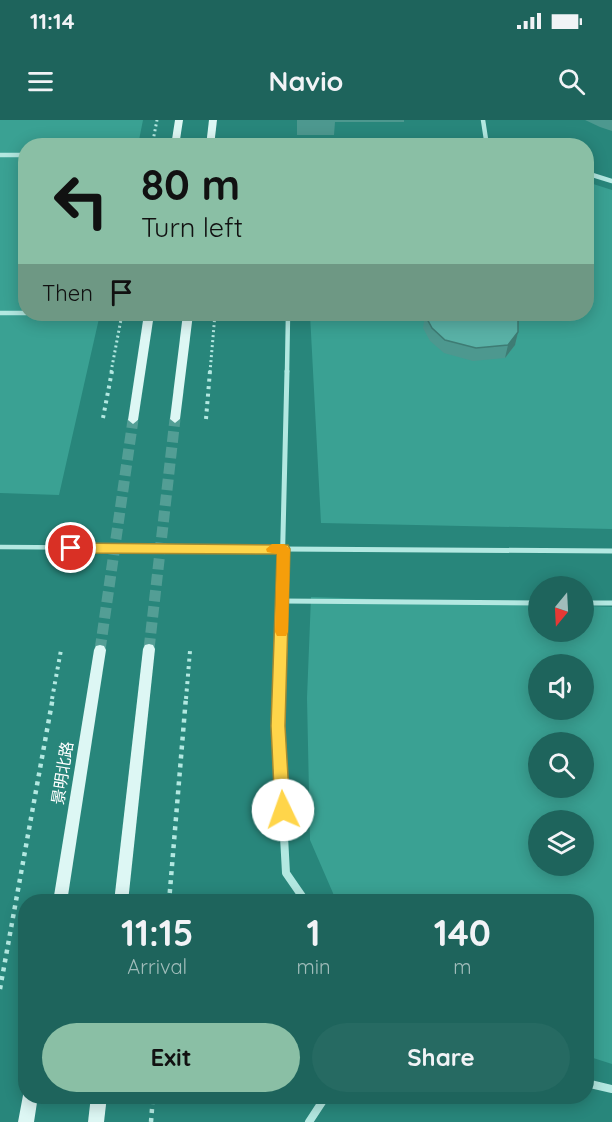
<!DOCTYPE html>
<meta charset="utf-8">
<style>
body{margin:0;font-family:Quicksand,"Noto Sans SC",sans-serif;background:#266a62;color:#f1f3f6;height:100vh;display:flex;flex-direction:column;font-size:22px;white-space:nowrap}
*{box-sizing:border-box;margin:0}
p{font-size:20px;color:#a1bdbb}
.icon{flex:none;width:33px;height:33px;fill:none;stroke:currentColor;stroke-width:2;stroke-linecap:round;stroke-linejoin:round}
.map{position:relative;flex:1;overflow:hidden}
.side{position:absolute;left:18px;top:774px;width:576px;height:210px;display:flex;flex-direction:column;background:#1e645c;border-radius:24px;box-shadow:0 3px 15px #0003}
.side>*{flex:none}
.hud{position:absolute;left:18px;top:18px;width:576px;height:183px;border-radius:24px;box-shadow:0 3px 15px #0003;background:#8abfa5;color:#111;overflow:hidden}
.needle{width:39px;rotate:198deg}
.tools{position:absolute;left:528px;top:456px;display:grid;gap:12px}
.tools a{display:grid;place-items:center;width:66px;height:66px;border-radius:50%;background:#1e645c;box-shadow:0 3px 15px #0003;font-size:30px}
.pin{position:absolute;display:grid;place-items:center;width:51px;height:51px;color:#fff;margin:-26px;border:3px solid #fff;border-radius:50%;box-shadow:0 2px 6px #0007}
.me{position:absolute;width:66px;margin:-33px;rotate:357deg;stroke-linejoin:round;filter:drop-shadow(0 0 4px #0008)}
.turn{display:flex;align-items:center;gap:21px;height:126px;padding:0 24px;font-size:27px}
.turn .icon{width:78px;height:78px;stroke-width:2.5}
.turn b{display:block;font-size:42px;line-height:51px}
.then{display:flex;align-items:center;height:57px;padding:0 24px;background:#0003;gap:12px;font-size:22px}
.eta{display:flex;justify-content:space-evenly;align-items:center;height:102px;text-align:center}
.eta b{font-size:36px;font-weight:700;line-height:42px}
.action{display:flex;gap:12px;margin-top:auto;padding:12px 24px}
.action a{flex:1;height:69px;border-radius:36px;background:#8abfa5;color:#111;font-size:24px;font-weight:700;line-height:69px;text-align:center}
.action a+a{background:#266a62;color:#f1f3f6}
.status{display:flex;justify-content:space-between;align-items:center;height:42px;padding:0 30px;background:#1e645c;direction:ltr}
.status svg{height:16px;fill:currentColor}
header{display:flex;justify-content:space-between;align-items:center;height:78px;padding:0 24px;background:#1e645c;font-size:27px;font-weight:700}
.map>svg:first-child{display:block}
.green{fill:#3aa193;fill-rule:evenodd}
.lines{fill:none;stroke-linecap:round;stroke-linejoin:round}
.secondary-tunnel{stroke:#539e95;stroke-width:11;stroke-dasharray:11 5;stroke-linecap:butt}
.path-far2{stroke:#b3e8e1;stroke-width:3;stroke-dasharray:2 3;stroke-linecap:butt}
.path-far1{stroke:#b3e8e1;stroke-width:4;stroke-dasharray:3 4.5;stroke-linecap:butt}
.path{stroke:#b3e8e1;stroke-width:4.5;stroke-dasharray:4 5;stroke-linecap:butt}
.lane{stroke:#b3e8e1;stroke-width:4.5}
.street-far2{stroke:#b3e8e1;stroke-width:4.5}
.street-far1{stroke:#b3e8e1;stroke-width:5}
.street{stroke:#b3e8e1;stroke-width:8}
.secondary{fill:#ddf7f4;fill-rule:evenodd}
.wall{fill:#4d988f}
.shaded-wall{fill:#3e7c74}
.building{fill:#59b1a6;stroke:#3e7c74;stroke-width:1.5}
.route{fill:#ffd54a;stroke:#a68a30;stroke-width:1.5}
.slow{fill:#f59e0b}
.labels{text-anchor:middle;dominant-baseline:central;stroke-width:6;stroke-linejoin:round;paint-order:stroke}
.street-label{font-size:16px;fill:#fff;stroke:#28867b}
</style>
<div class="status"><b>11:14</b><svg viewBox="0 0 49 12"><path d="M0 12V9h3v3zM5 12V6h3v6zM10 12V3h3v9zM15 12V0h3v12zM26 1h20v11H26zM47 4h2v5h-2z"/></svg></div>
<header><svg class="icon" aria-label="menu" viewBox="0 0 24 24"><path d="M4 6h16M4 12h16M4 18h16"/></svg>Navio<svg class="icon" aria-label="search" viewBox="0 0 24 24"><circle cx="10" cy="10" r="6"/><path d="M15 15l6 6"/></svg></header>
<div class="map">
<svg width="612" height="1002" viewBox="0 0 612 1002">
<rect width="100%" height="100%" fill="#28867b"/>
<g class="green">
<path d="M0,0H143L138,25L26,26V194H100L59,375L0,373Z"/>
<path d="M587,62L612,70V409L321,403L310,194H586Z"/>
<path d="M311,477L538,484V512H584V486L612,487V944L587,936L586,782L336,780L310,720L307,578ZM538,544H584V590H538ZM538,622H584V668H538ZM538,700H584V746H538Z"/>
</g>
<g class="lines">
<g class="secondary-tunnel">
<path d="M149,529L175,299"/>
<path d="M100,530L133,300"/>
</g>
<g class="path-far2">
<path d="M152,26L157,0"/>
<path d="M111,252L122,194"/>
<path d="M210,252L215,194"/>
</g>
<g class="path-far1">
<path d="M103,298L112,251"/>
<path d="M206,299L210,251"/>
<path d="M52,579L61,530"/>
<path d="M186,579L190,531"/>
</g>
<g class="path">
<path d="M169,782L186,577"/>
<path d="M0,869L53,577"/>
<path d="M151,1002L153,976"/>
</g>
<path class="lane" d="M0,427L283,429"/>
<g class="street-far2">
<path d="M483,0L487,26"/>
<path d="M0,35H26"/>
<path d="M586,53L612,61"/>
<path d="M0,193H26"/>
<path d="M287,252L288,194"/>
</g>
<g class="street-far1">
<path d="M283,429L612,431"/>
<path d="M282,481L538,483"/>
<path d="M584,483H612"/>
<path d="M279,579L287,251"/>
</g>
<g class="street">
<path d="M279,577L278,606L286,753L306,782"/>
<path d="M586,963L612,969"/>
<path d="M309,1002L326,976"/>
</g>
<g class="secondary">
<path d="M175,0H183L179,26H171Z"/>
<path d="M209,0H217L214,26H206Z"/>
<path d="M144,194H154L138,300L133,304L128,300Z"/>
<path d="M183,194H193L180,299L175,303L170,299Z"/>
<path d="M149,524L153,525L155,529L128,782H114L143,529L145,525Z"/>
<path d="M100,525L104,526L106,530L67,782H53L94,530L96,526Z"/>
<path d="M24,970L26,976H38L34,1002H18Z"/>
<path d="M91,976H107L104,1002H88Z"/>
</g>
</g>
<g class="wall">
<path d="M297,0H404V2H335L334,15H297Z"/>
<path d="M585,0H612V11L600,7Z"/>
<path d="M425,194L518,212L515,225L505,238L473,241L444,233L430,221L423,208Z"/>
</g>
<path class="shaded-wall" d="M518,212L515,225L505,238L508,225Z"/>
<path class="building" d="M425,194H518V212L508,225L476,228L445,220L432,208L425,195Z"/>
<path class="route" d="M71,423L288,425L290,429L285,606L290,690L288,695L283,697L277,695L275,690L271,606L277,434L71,433L64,428Z"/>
<path class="slow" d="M272,424H284L290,429L288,512L286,516H277L275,512L277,434L267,432L266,429Z"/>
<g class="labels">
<g class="street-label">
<text transform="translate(62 653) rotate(-81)">景明北路</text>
</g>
</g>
</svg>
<div class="tools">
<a><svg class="needle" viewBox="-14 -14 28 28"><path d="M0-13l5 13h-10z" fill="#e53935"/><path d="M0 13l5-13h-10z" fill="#a1bdbb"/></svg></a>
<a><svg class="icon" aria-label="sound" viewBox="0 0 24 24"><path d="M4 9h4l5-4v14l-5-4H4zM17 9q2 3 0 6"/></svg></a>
<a><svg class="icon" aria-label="search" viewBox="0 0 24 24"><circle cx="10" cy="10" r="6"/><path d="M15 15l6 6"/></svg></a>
<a><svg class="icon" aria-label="layers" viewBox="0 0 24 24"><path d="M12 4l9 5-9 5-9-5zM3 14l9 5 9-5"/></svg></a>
</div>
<div class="pin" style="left:71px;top:428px;background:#d93025"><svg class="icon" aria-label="arrive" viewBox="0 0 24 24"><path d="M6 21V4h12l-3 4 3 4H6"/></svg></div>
<svg class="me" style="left:283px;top:690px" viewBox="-20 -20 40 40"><circle r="19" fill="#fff"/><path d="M0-13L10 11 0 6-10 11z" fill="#ffd54a"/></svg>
<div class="hud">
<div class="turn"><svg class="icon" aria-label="left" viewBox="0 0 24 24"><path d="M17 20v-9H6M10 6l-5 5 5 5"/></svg><div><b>80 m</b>Turn left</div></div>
<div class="then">Then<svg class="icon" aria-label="arrive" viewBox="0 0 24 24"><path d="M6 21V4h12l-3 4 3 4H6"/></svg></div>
</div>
<section class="side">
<div class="eta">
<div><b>11:15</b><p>Arrival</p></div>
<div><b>1</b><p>min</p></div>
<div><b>140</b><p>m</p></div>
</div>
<div class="action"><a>Exit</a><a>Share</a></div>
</section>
</div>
